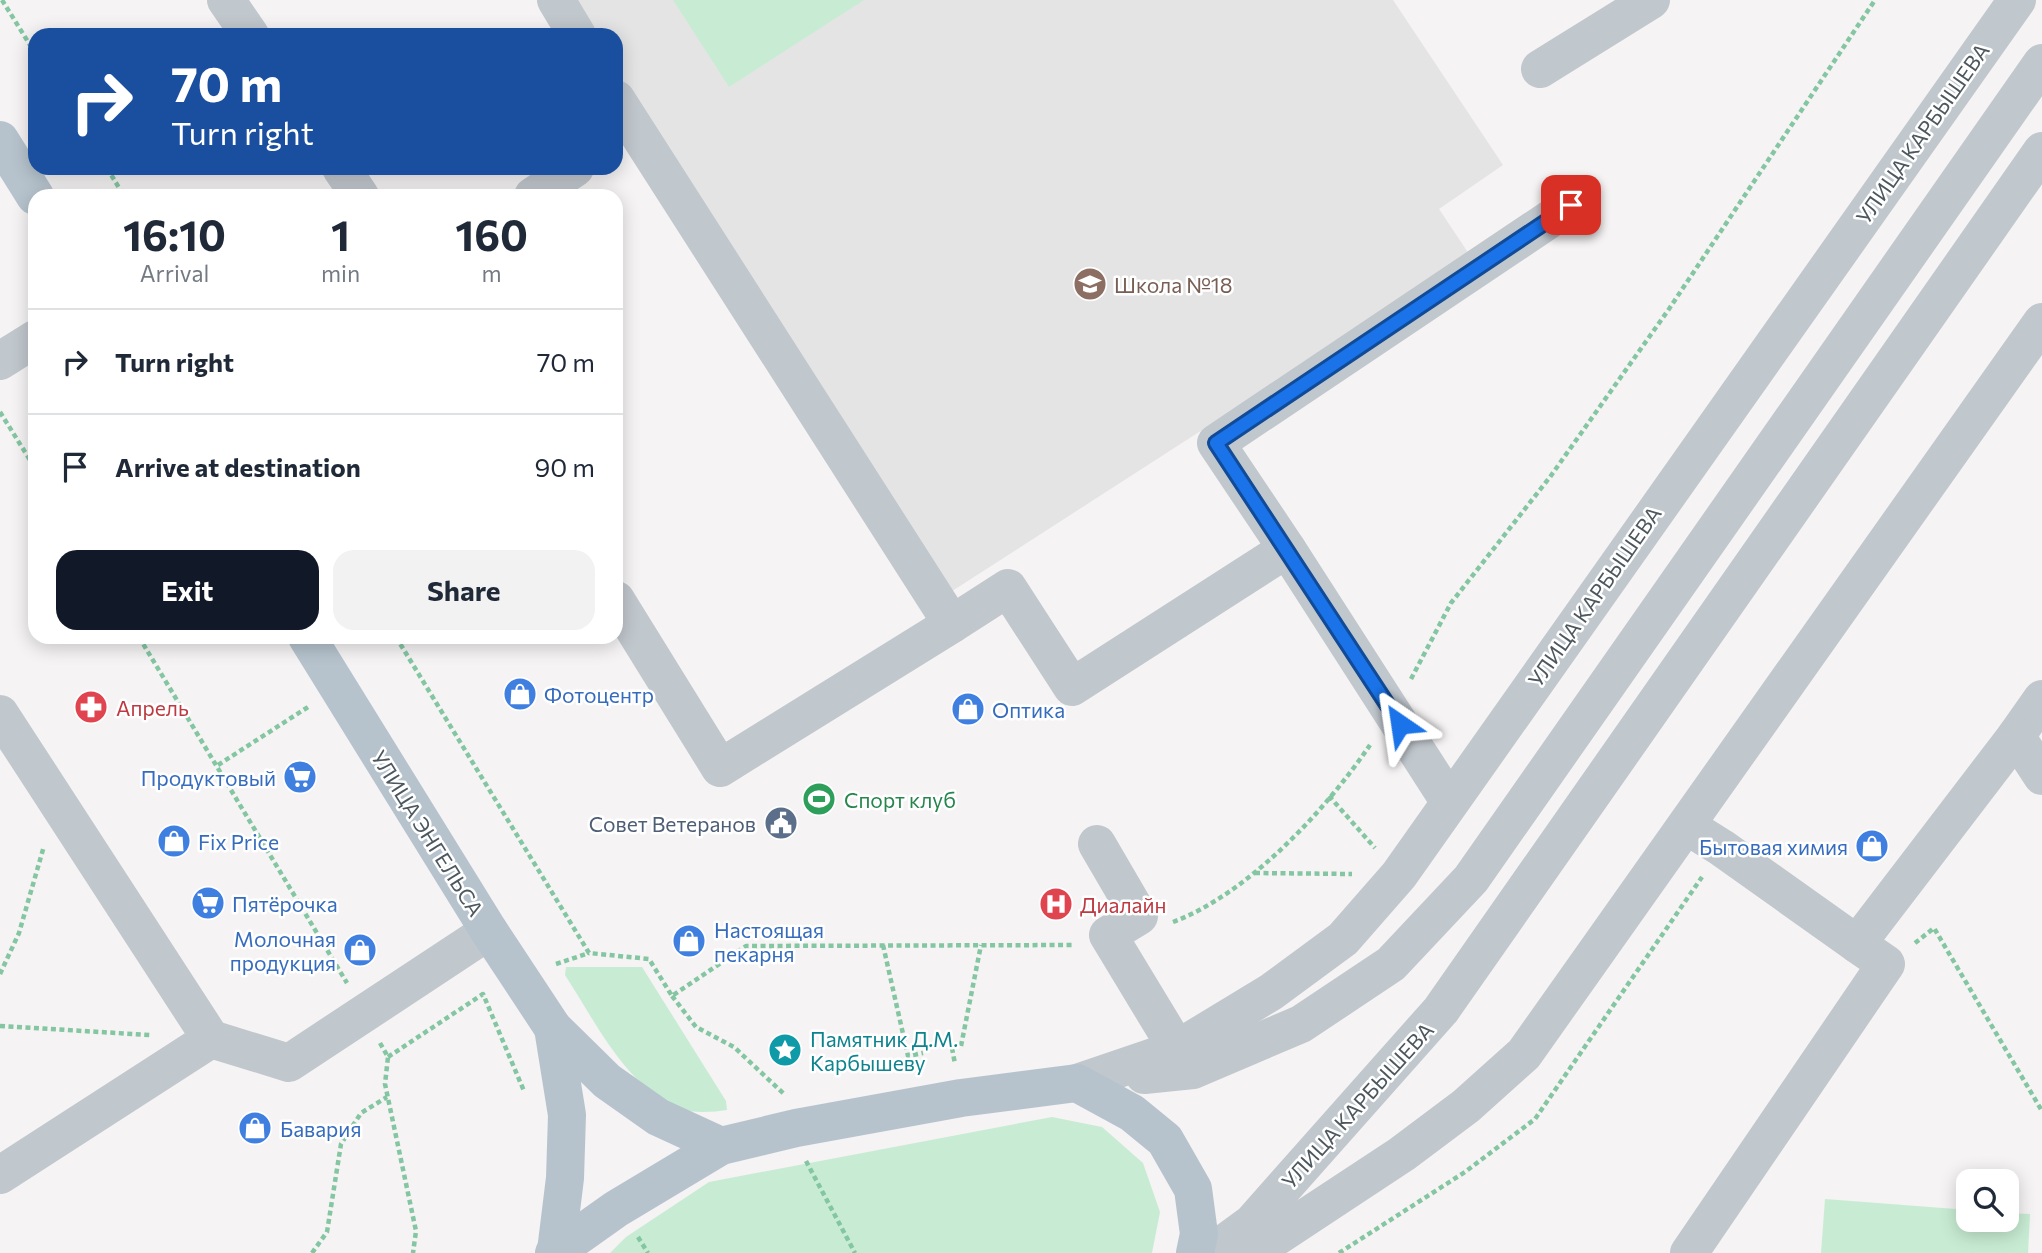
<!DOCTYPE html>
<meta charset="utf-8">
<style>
body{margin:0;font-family:Commissioner,sans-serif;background:#f2f2f3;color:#1f2937;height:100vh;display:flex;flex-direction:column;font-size:26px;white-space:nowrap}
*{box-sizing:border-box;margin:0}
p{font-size:23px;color:#747a83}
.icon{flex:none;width:38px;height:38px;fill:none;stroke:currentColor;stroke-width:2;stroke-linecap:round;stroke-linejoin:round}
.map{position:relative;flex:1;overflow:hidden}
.side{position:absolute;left:28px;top:189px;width:595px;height:455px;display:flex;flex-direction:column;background:#fff;border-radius:21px;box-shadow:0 4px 18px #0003}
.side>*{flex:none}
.hud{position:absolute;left:28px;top:28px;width:595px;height:147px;border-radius:21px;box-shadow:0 4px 18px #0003;background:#1a4fa0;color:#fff;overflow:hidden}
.fabs{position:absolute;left:1956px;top:1169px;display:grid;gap:14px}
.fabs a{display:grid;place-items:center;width:63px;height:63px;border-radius:14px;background:#fff;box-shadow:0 4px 18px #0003;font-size:35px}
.pin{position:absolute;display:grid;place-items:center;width:60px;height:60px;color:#fff;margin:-30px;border-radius:14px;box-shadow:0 4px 10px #0006}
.me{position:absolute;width:77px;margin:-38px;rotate:328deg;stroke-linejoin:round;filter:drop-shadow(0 0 5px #0008)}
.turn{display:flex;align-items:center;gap:24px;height:147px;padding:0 28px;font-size:32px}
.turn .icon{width:91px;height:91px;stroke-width:2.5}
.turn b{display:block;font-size:49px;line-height:60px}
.eta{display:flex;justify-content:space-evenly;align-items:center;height:119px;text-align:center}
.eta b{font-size:42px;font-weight:700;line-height:49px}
.primary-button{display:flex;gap:14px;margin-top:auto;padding:14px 28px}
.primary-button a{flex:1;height:80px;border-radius:21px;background:#111827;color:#fff;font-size:28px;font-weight:700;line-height:80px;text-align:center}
.primary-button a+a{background:#f2f2f3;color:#1f2937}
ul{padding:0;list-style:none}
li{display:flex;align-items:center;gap:21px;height:105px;padding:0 28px;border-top:2px solid #e0e1e3}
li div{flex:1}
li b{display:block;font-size:26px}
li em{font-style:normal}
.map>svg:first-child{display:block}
.education{fill:#e5e4e4}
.green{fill:#c8ecd3}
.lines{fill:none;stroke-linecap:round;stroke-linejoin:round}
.path{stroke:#83c6a1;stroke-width:4.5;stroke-dasharray:5 3.5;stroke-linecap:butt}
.minor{stroke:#c0c7cd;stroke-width:38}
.major{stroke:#b6c3cd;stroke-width:38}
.route-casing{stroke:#114b97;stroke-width:18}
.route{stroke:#1a73e8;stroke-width:12}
.labels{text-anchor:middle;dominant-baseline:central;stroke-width:5;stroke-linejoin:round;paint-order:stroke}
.street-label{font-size:21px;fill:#4c575e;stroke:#fff}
.education-label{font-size:21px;fill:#785e54;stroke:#fff;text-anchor:start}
.shop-label{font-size:21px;fill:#366cbe;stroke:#fff;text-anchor:start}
.health-label{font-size:21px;fill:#be3a42;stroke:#fff;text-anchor:start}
.leisure-label{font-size:21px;fill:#27864d;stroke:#fff;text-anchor:start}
.service-label{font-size:21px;fill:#4e5e75;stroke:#fff;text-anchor:end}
.culture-label{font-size:21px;fill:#0d838f;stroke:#fff;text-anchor:start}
</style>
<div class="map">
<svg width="2042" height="1253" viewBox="0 0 2042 1253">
<rect width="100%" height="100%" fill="#f5f3f3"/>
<path class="education" d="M572,0H1393L1503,165L1439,209L1471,257L946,595L616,70V35H594Z"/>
<g class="green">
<path d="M673,0H864L729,87Z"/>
<path d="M566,967H642L726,1101L727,1110C712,1112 694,1114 679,1108C626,1087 595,1021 565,975Z"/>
<path d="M1052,1117L1102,1127L1143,1163L1160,1212L1152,1253H610L626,1237L709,1182Z"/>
<path d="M1825,1199L1969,1210V1220H2007V1213L2030,1214L2028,1253H1821Z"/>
</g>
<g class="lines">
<g class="path">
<path d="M2,0L35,53"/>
<path d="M107,168L124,196"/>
<path d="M0,412L35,468"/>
<path d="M139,637L347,983"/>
<path d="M396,637L589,953L649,959L672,996L746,946L1074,945"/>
<path d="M1411,679L1451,603L1550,477L1669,309L1875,0"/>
<path d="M218,765L308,707"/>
<path d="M1329,796L1375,848"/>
<path d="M1255,873L1352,874"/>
<path d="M1173,922C1248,894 1325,811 1370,745"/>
<path d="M1915,943L1934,928L2042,1111"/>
<path d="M883,945L908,1056L923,1053"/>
<path d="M556,964L589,953"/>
<path d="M0,974L19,933L44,846"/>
<path d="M672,996L696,1027L734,1047L784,1094"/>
<path d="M0,1026L150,1035"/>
<path d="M380,1043L388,1057L385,1084L416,1231L413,1253"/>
<path d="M961,1046L981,945"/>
<path d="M952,1048L955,1064"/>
<path d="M388,1057L483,994L524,1091"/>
<path d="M806,1161L855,1253"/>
<path d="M638,1237L648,1253"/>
<path d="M312,1253L327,1232L341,1144L361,1113L387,1097"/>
<path d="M1339,1253L1465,1172L1535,1119L1702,877"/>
</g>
<g class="minor">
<path d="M226,0L250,35"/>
<path d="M556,0L577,35"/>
<path d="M1540,69L1651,0"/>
<path d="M616,99L952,624L1008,588L1072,687L1287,549L1449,801"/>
<path d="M341,168L360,196"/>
<path d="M533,196L575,168"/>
<path d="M0,361L35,339"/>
<path d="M1287,549L1216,443L1571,205"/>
<path d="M616,600L720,768L952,624"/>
<path d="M2042,699L2016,736L2042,776"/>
<path d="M0,714L211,1039L0,1175"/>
<path d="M1687,826L1722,848L1857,944"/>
<path d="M1097,844L1139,916L1108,935L1177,1049"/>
<path d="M211,1039L289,1063L489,931"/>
<path d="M1144,1075L1193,1070L1301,1024L1391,964L1471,879L2042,63"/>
<path d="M1077,1083L1177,1049L1271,992L1343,939L1399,875L2017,0"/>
<path d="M1211,1253L1252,1223L1441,1010L2042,151"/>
<path d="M1246,1253L1261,1247L1402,1154L1466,1106L1524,1054L2042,322"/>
<path d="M1689,1253L1886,964L1857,944L2016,736"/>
</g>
<g class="major">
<path d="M0,140L35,196"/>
<path d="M307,637L489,931L553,1028L607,1081L658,1117L721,1146"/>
<path d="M553,1028L567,1115L565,1178L556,1251"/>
<path d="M554,1253L616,1209L721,1146L796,1128L961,1098L1077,1083L1132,1113L1165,1140L1193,1189L1199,1234L1195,1253"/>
</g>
</g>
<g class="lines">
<defs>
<path id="route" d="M1400,724L1216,443L1571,205"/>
</defs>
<use href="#route" class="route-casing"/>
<use href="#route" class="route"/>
</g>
<defs>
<symbol id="school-disc" viewBox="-11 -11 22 22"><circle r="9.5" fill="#8d6e63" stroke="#fff"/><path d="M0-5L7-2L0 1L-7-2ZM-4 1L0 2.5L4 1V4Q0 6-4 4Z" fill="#fff"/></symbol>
<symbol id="shop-disc" viewBox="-11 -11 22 22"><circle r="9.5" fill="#3f7fe0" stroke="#fff"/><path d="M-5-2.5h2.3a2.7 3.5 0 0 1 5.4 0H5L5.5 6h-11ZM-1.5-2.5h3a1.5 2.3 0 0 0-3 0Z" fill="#fff"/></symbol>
<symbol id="pharmacy-disc" viewBox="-11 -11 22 22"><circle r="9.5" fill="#e0444e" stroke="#fff"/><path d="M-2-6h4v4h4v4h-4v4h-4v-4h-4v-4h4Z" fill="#fff"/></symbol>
<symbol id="supermarket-disc" viewBox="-11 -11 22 22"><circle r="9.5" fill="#3f7fe0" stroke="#fff"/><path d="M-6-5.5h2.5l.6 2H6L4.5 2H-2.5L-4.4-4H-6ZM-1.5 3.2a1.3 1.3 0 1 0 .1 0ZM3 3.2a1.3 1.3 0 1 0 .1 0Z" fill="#fff"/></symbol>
<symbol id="stadium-disc" viewBox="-11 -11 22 22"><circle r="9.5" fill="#2e9e5b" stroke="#fff"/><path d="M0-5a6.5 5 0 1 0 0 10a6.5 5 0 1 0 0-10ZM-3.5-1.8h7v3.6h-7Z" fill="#fff"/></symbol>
<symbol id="civic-disc" viewBox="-11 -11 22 22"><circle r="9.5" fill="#5c6f8a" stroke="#fff"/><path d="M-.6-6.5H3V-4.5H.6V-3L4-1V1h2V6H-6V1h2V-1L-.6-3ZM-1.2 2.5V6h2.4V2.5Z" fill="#fff"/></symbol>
<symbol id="hospital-disc" viewBox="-11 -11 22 22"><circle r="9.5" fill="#e0444e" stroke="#fff"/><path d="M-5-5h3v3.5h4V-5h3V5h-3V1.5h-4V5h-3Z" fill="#fff"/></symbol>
<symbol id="sight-disc" viewBox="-11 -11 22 22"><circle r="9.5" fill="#0f9aa8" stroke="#fff"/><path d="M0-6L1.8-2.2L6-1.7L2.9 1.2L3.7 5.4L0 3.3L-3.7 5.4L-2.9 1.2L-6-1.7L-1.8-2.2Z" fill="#fff"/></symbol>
</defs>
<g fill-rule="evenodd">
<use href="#school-disc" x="1071" y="265" width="38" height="38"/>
<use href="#shop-disc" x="501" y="675" width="38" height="38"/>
<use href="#pharmacy-disc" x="72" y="688" width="38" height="38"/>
<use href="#shop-disc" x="949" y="690" width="38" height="38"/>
<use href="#supermarket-disc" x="281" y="758" width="38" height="38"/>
<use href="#stadium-disc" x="800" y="780" width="38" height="38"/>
<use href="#civic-disc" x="762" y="804" width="38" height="38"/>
<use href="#shop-disc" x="155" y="822" width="38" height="38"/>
<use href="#shop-disc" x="1853" y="827" width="38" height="38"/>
<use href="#supermarket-disc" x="189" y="884" width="38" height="38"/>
<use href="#hospital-disc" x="1037" y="885" width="38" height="38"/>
<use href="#shop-disc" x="670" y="922" width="38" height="38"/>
<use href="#shop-disc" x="341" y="931" width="38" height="38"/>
<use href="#sight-disc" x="766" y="1031" width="38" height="38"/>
<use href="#shop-disc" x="236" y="1109" width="38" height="38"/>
</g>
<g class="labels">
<g class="street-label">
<text transform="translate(1922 133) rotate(-55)">УЛИЦА КАРБЫШЕВА</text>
<text transform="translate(1594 596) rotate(-55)">УЛИЦА КАРБЫШЕВА</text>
<text transform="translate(428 833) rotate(58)">УЛИЦА ЭНГЕЛЬСА</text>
<text transform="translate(1357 1105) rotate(-48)">УЛИЦА КАРБЫШЕВА</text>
</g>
<g class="education-label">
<text x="1114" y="284">Школа №18</text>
</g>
<g class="shop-label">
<text x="544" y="694">Фотоцентр</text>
<text x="992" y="709">Оптика</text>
<text x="276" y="777" text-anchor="end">Продуктовый</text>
<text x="198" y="841">Fix Price</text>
<text x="1848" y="846" text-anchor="end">Бытовая химия</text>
<text x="232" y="903">Пятёрочка</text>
<text x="714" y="929">Настоящая<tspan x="714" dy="24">пекарня</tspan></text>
<text x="336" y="938" text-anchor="end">Молочная<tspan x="336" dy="24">продукция</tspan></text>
<text x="280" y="1128">Бавария</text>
</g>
<g class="health-label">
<text x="116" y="707">Апрель</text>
<text x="1080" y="904">Диалайн</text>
</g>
<g class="leisure-label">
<text x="844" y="799">Спорт клуб</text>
</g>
<g class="service-label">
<text x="756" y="823">Совет Ветеранов</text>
</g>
<g class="culture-label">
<text x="810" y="1038">Памятник Д.М.<tspan x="810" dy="24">Карбышеву</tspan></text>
</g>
</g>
</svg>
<div class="fabs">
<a><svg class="icon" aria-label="search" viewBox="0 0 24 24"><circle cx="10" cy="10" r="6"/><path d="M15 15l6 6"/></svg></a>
</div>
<div class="pin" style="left:1571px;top:205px;background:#d93025"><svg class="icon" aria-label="arrive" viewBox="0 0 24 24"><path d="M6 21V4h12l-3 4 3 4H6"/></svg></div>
<svg class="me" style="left:1400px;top:724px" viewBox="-20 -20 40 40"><path d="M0-17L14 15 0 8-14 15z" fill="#1a73e8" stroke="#fff" stroke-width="4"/></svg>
<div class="hud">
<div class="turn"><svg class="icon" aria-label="right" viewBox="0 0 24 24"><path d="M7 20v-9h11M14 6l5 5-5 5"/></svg><div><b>70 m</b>Turn right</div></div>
</div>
<section class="side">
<div class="eta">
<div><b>16:10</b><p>Arrival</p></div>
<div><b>1</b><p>min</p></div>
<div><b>160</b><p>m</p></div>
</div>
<ul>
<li><svg class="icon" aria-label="right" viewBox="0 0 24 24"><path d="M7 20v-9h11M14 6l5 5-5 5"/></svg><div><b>Turn right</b></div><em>70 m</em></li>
<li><svg class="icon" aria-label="arrive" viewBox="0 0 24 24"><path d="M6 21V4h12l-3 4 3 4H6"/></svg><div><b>Arrive at destination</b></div><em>90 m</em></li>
</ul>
<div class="primary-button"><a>Exit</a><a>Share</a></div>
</section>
</div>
